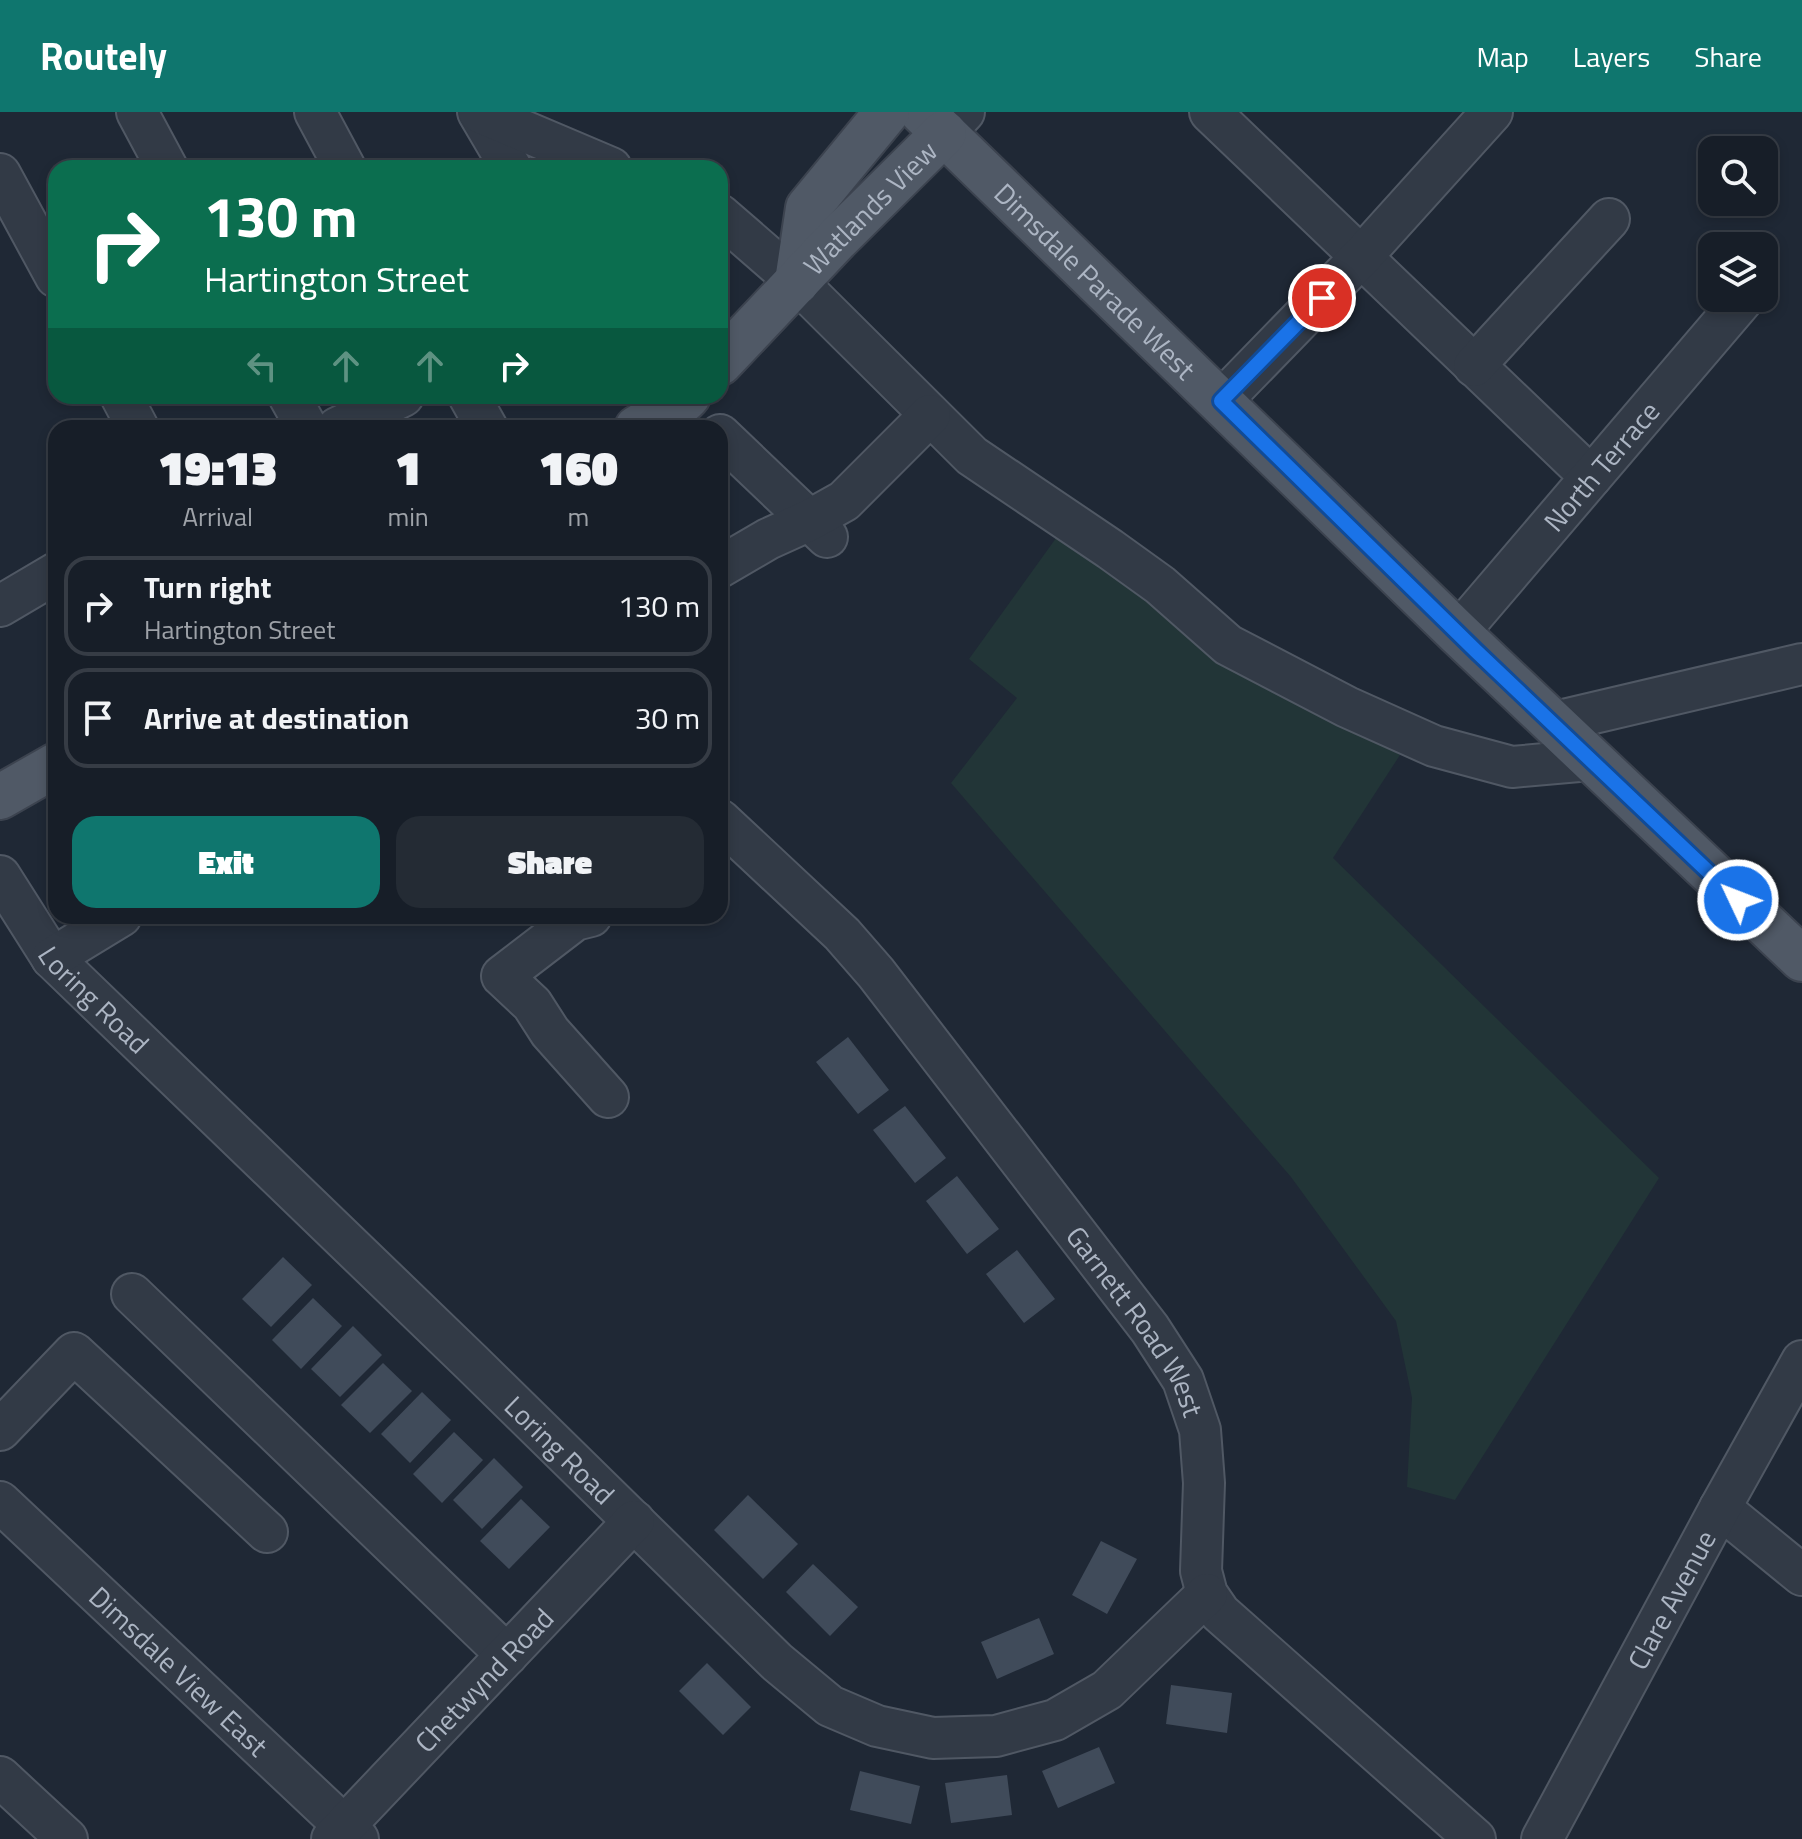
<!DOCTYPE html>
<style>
body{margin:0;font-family:"Titillium Web",sans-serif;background:#242b34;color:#f1f3f6;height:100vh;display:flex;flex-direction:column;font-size:30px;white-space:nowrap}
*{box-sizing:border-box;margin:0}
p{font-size:26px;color:#9ea2a8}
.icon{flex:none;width:44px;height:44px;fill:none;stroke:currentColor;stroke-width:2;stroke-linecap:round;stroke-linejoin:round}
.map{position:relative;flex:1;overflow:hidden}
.drawer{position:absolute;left:48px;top:308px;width:680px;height:504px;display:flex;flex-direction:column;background:#171e28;border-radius:24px;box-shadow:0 4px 12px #0003,0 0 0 2px #363c45}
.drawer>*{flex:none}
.banner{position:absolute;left:48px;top:48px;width:680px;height:244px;border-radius:24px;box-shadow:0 4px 12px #0003,0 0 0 2px #363c45;background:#0b6e4f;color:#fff;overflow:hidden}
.buttons{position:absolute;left:1698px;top:24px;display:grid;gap:16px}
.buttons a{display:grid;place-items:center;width:80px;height:80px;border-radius:16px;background:#171e28;box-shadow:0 4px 12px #0003,0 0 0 2px #363c45;font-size:40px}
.pin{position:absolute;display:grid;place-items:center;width:68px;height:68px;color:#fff;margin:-34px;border:4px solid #fff;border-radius:50%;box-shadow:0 2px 8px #0007}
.me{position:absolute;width:88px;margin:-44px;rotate:313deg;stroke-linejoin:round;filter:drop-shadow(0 0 6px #0008)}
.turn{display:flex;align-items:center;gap:28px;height:168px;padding:0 24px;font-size:36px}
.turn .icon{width:104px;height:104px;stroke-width:2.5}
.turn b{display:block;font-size:56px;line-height:68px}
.lanes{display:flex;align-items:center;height:76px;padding:0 24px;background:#0003;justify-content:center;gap:40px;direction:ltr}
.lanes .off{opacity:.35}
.eta{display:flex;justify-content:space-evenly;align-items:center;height:136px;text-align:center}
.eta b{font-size:48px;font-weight:800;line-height:56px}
.cta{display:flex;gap:16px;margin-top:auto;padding:16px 24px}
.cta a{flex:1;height:92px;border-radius:24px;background:#0f766e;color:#fff;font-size:32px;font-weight:800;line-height:92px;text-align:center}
.cta a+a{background:#242b34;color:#f1f3f6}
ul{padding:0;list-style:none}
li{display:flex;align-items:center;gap:24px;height:100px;margin:0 16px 12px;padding:0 8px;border:4px solid #363c45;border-radius:24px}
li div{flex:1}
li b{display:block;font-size:30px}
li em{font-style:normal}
header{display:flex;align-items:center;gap:48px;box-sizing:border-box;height:112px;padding:0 40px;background:#0f766e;color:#fff}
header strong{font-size:38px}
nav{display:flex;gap:44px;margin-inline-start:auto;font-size:28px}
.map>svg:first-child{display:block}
.green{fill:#223537}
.building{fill:#404b5a}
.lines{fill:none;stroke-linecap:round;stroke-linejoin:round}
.minor-casing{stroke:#505864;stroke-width:44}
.major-casing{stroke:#3c434f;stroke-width:48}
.minor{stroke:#323a46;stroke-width:40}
.major{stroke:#505966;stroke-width:44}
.route-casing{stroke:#114b97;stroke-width:20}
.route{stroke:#1a73e8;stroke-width:14}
.labels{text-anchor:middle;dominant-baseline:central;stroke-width:8;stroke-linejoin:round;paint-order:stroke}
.street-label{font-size:28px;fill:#acb5c3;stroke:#181f2a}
</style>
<header>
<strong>Routely</strong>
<nav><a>Map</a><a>Layers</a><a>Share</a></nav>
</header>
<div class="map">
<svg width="1802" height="1727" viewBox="0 0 1802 1727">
<rect width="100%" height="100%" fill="#1f2835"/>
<path class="green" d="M1059,422L1400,643L1333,746L1659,1066L1455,1388L1407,1375L1412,1286L1396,1209L1291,1065L951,671L1017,586L969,547Z"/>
<g class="building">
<path d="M848,925L889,978L858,1002L816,950Z"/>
<path d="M905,994L946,1046L915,1071L873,1018Z"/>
<path d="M957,1064L999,1117L967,1142L926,1089Z"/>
<path d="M1017,1138L1055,1187L1024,1211L986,1162Z"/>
<path d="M283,1145L312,1173L271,1215L242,1187Z"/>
<path d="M313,1186L342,1214L301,1257L272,1228Z"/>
<path d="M353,1214L382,1243L340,1285L311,1257Z"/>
<path d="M383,1251L412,1279L370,1321L341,1293Z"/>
<path d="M422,1280L451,1308L410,1351L381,1322Z"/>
<path d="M454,1320L483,1348L442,1391L413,1362Z"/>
<path d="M494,1346L523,1375L482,1417L453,1388Z"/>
<path d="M748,1383L798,1432L763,1467L714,1418Z"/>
<path d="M521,1387L550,1415L509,1457L480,1429Z"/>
<path d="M1101,1429L1137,1447L1107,1502L1072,1483Z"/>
<path d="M813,1452L858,1495L830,1524L786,1480Z"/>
<path d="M1039,1506L1054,1542L997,1567L981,1530Z"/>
<path d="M707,1551L751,1595L723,1623L679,1579Z"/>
<path d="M1171,1573L1232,1581L1227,1621L1166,1612Z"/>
<path d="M1099,1635L1115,1671L1058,1696L1042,1659Z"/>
<path d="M860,1659L920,1674L911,1712L850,1698Z"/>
<path d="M1007,1663L1012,1703L951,1711L945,1671Z"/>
</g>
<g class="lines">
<defs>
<g id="minor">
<path d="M137,0L167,56"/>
<path d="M315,0L345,56"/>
<path d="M478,0L511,56"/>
<path d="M479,0L611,56"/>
<path d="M1210,0L1591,365"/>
<path d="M944,21L964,0"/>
<path d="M0,62L56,165"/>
<path d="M720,103L797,170L972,344L1110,437L1160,473L1228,533L1347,595L1434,634L1512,655L1590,648"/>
<path d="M1474,254L1609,107"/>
<path d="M121,284L138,316"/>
<path d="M289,284L307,316"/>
<path d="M469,284L487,316"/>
<path d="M1221,289L1362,144L1492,0"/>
<path d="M337,316L403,284"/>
<path d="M720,323L827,425"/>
<path d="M720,455L768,427L810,408L844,389L930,303"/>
<path d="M0,494L56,461"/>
<path id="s1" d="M1458,521L1744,186"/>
<path d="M1551,611L1802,552"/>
<path id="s2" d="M720,708L842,822L876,861L1150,1217L1183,1268L1200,1318L1204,1371L1201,1459L1207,1482L1220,1501L1475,1727"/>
<path id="s3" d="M0,764L52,846L471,1250L777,1550L830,1594L877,1614L933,1626L996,1624L1055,1608L1107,1578L1207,1482"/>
<path d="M591,804L575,808L502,864L532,892L550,920L608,985"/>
<path d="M52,846L121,804"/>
<path d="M132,1182L507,1543"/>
<path d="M0,1318L74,1241L267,1420"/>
<path id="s4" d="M0,1390L358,1727"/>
<path d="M1720,1396L1802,1463"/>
<path d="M0,1665L67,1727"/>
<path id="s5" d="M332,1727L634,1409"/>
<path id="s6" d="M1542,1727L1720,1396L1802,1249"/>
</g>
<g id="major">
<path id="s7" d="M922,0L1458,521L1802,847"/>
<path d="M797,170L808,96L887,0"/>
<path id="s8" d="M720,251L837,127L944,21"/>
<path d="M637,316L684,288L688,284"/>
<path d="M0,685L56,653"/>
</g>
</defs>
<use href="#minor" class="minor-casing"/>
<use href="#major" class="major-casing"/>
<use href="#minor" class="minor"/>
<use href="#major" class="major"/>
</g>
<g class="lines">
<defs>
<path id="route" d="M1322,186L1221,289L1476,539L1738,788"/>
</defs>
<use href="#route" class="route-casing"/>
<use href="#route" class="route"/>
</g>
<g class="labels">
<g class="street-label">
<text stroke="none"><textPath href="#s8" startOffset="216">Watlands View</textPath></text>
<text stroke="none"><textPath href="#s7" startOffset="242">Dimsdale Parade West</textPath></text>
<text stroke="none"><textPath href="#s1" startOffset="220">North Terrace</textPath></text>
<text stroke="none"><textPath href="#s3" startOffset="156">Loring Road</textPath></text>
<text stroke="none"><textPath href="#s2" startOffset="654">Garnett Road West</textPath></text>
<text stroke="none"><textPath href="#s3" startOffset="804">Loring Road</textPath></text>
<text stroke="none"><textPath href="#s6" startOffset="272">Clare Avenue</textPath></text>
<text stroke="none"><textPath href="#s4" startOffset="246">Dimsdale View East</textPath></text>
<text stroke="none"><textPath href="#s5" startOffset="220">Chetwynd Road</textPath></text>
</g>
</g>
</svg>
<div class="buttons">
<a><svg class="icon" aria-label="search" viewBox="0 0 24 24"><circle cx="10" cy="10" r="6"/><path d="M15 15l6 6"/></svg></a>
<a><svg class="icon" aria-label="layers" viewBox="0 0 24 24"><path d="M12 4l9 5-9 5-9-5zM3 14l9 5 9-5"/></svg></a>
</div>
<div class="pin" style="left:1322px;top:186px;background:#d93025"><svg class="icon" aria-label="arrive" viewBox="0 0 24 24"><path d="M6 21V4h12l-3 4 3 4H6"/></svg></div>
<svg class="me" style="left:1738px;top:788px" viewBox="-20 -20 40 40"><circle r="17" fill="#1a73e8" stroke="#fff" stroke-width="3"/><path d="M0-11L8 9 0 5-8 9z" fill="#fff"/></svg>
<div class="banner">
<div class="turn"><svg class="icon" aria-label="right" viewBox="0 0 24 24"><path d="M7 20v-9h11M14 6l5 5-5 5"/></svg><div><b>130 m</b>Hartington Street</div></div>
<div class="lanes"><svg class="icon off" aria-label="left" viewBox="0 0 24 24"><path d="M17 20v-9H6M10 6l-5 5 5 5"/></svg><svg class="icon off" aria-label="ahead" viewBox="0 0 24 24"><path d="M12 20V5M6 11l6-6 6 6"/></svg><svg class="icon off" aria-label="ahead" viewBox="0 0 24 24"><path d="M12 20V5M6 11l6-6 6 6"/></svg><svg class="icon" aria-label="right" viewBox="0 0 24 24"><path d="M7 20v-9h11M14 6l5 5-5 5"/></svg></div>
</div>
<section class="drawer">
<div class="eta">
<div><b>19:13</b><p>Arrival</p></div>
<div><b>1</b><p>min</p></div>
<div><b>160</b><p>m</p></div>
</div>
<ul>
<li><svg class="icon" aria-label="right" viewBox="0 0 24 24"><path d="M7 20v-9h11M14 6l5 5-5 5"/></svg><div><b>Turn right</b><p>Hartington Street</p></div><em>130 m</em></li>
<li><svg class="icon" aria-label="arrive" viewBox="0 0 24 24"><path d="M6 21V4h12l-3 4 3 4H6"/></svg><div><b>Arrive at destination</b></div><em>30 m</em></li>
</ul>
<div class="cta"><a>Exit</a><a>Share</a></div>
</section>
</div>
